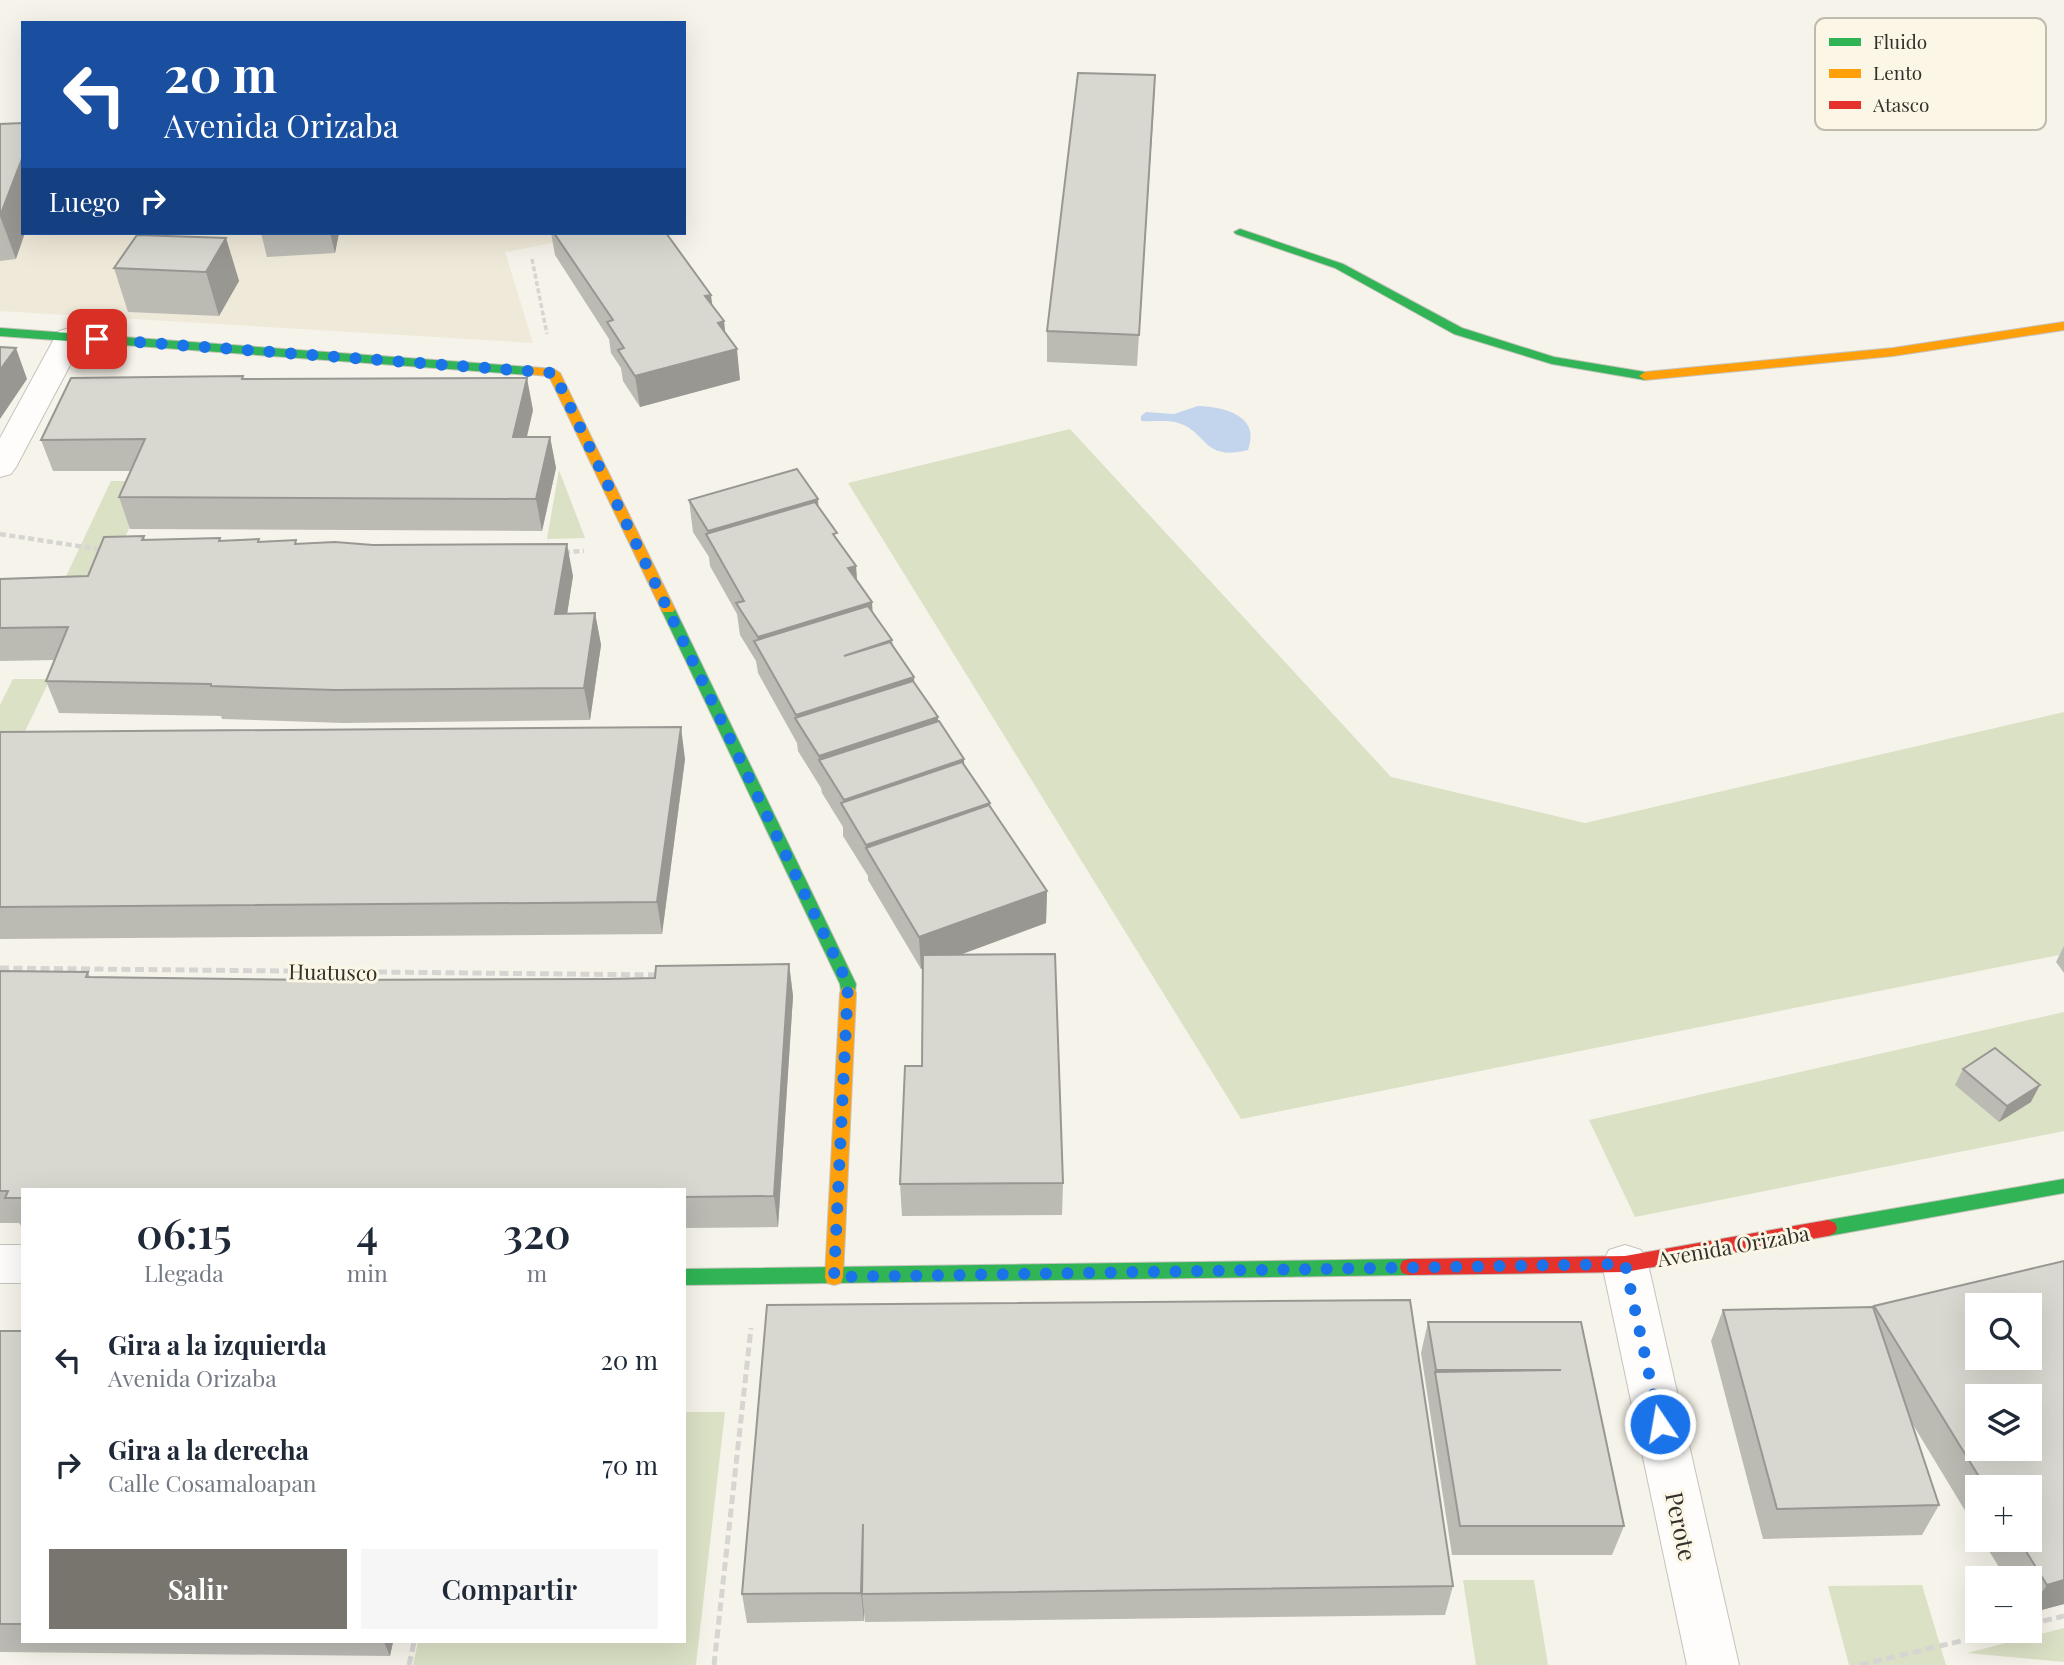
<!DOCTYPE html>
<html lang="es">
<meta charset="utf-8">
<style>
body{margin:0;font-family:"Playfair Display",serif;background:#f6f6f7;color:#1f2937;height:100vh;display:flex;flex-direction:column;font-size:26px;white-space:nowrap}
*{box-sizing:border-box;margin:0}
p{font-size:23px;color:#747a83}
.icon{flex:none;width:38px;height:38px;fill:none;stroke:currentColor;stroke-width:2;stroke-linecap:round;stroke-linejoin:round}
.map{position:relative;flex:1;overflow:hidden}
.details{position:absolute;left:21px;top:1188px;width:665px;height:455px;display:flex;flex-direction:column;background:#fff;border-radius:0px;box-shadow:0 7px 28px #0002}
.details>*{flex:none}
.hud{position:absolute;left:21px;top:21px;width:665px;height:214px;border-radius:0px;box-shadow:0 7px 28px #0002;background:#1a4fa0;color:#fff;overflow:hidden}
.buttons{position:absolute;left:1965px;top:1293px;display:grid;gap:14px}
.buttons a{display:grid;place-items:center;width:77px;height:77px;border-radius:0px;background:#fff;box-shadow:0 7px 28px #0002;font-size:35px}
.pin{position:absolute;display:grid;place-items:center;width:60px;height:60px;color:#fff;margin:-30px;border-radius:14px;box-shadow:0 4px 10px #0006}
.me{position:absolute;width:77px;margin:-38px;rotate:348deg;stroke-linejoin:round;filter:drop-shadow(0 0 5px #0008)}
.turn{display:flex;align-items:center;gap:24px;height:147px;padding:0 28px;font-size:32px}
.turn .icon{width:91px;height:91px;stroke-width:2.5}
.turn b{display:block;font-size:49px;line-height:60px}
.then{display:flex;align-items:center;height:66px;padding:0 28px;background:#0003;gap:14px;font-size:26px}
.eta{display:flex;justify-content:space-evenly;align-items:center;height:119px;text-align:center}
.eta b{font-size:42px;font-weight:600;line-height:49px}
.cta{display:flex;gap:14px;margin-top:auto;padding:14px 28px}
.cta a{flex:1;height:80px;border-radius:0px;background:#77756e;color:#fff;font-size:28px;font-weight:600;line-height:80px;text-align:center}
.cta a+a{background:#f6f6f7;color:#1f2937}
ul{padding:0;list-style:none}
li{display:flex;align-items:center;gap:21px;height:105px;padding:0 28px}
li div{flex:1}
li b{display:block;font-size:26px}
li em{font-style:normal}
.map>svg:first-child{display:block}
.built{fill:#efe9d9}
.green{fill:#dbe1c5}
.water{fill:#c3d4ed}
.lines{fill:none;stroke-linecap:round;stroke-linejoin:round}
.street-casing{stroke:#c5c3bc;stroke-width:2}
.fast-casing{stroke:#c5c3bc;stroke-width:2}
.slow-casing{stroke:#c5c3bc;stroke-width:2}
.jam-casing{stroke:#c5c3bc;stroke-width:2}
.path-far2{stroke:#d6d5d2;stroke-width:3.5;stroke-dasharray:5 2.5;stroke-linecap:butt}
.path-far1{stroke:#d6d5d2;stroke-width:4.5;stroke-dasharray:6 3.5;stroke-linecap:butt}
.path{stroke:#d6d5d2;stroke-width:5;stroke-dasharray:9 4.5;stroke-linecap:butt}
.street{fill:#fefdfc;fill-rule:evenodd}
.fast{fill:#30b455;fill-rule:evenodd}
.slow{fill:#ff9f0a;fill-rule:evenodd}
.jam{fill:#e5322d;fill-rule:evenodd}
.wall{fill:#bbbab3}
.shaded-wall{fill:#989792}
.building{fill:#d9d8d0;stroke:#989792;stroke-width:2;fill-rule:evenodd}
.route{stroke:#1a73e8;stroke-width:12;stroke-dasharray:0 21.6}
.labels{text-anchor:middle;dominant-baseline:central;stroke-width:6;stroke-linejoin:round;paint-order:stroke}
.street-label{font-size:21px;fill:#33312b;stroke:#fbf6e5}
.near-street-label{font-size:24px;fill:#33312b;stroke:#fbf6e5}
.key{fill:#fbf6e5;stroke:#bfbbad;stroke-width:2}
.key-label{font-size:19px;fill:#33312b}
</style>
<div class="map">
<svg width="2064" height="1665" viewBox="0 0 2064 1665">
<rect width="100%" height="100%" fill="#f6f3ea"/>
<path class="built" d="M0,159L23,233H602L505,252L533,343L0,311Z"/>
<g class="green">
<path d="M1070,429L1391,777L1585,823L2064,712V954L1241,1119L848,483Z"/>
<path d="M559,470L585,538L547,539Z"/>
<path d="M111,481H150L103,587H61Z"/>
<path d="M13,679H50L0,784V705Z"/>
<path d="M2064,1012V1131L1635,1217L1589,1120Z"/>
<path d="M684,1412H725L696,1665H413L418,1642H684Z"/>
<path d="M1463,1580H1534L1548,1665H1476Z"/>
<path d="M1922,1585L1946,1665H1849L1828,1586Z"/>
<path d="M2064,1628V1662L1967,1653Z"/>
</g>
<path class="water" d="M1198,406C1225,407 1261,416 1248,450C1201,462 1208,430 1175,422C1164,420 1152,422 1141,421V416L1146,412L1174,414Z"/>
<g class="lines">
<defs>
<g id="street">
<path d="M70,328L81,331L85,337L16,467L11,474L0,477V438L55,337L59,331Z"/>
<rect x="0" y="1245" width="23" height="38"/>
<path d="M1625,1245L1641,1250L1648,1264L1739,1665H1687L1602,1264L1609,1250Z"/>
</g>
<g id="fast">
<path d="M1240,229L1343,264L1462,328L1554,357L1645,372L1651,376L1645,380L1552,364L1454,334L1335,268L1236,234L1234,232Z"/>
<path d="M0,328L530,367L536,371L530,375L0,336Z"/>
<path d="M668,604L675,609L856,984L854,998H842L840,984L661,609Z"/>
<path d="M2064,1179V1193L1828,1236L1821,1233L1819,1228L1821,1223L1828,1220Z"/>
<path d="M1409,1259L1416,1261L1418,1267L1416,1273L1409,1275L684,1285V1269Z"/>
</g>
<g id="slow">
<path d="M2064,322V330L1893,356L1645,380L1639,376L1645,372L1893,348Z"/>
<path d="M530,367L554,369L560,373L675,609L673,612H663L661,609L549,376L526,374V368Z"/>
<path d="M848,987L854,988L856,993L843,1277L841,1283L834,1285L827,1283L825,1277L840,993L842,988Z"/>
</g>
<path id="jam" d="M1828,1220L1835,1223L1837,1228L1835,1233L1828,1236L1625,1272L1409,1275L1402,1273L1400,1267L1402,1261L1409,1259L1625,1256Z"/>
</defs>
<use href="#street" class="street-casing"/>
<use href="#fast" class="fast-casing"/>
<use href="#slow" class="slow-casing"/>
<use href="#jam" class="jam-casing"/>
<path class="path-far2" d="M532,259L547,334"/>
<g class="path-far1">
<path d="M0,534L104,550"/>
<path d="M564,552L584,551"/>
</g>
<g class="path">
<path d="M0,968L661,975"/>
<path d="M2030,1624L2064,1616"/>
<path d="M409,1665L414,1642"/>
<path d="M714,1665L751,1328"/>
<path d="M1860,1665L2003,1631"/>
</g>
<use href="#street" class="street"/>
<use href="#fast" class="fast"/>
<use href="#slow" class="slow"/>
<use href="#jam" class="jam"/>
</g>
<g class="wall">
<path d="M1155,75L1137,366L1047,362V331Z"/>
<path d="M0,124L16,259L0,261Z"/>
<path d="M261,233H339L335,253L267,257Z"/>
<path d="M551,233H666L713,306L724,321L725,332L740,380L640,407L623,381L621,368L611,353L609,339L555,255Z"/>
<path d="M226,238L239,281L219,316L128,312L114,268Z"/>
<path d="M243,376L244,379L533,410L527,437H550L556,468L542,531L130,529L119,497L131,471H53L41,440Z"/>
<path d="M689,500L818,506L837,540L856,566L857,581L872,602V611L892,640L893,646L914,677V683L938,717V721L990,807L1047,891L1046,923L960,955L1063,1183L1062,1215L902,1216L900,1184L922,1066L923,968L921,969L868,880V876L843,836V827L822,793L821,788L798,751L797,743L758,673L756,661L740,635L737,614L710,566L709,557L693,532Z"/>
<path d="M144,536L145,540L221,541L297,544L573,576L567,614L595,613L601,645L590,720L344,723L222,719L221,716L59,713L46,681L54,660L0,661V579L88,576Z"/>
<path d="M0,732L685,759L662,934L0,939Z"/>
<path d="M2064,946V973L2056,962Z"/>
<path d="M789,964L793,996L778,1227L684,1228V1190H23V1229L19,1223H0V971L88,972L90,977L321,980L607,979L655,978Z"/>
<path d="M1963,1069L2031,1102L1999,1122L1955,1085Z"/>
<path d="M2064,1261V1604L2030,1613V1578H2006L1982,1540H2030V1488H1978V1532L1912,1423L1939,1505L1922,1535L1763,1539L1711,1341L1723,1310L1874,1308V1306Z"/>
<path d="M1428,1322H1581L1624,1526L1612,1555H1452L1421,1353Z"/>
<path d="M0,1331H23V1642H393L390,1656L0,1652Z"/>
<path d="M1453,1586L1445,1615L865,1622L864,1613V1621L747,1623L742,1594Z"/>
</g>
<g class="shaded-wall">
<path d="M1155,75L1154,104L1137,366L1139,335Z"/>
<path d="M23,156V233H25L16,259L0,216Z"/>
<path d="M330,233H339L335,253Z"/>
<path d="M226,238L239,281L219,316L206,272Z"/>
<path d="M711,295L715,325L705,296Z"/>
<path d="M724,321L727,352L737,349L740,380L640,407L635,376L718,323Z"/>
<path d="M16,348L27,379L0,419V370Z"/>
<path d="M527,378L533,410L519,469L513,437Z"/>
<path d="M550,437L556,468L542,531L536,499Z"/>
<path d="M818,499L820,531L710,541L708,531Z"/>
<path d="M567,544L573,576L562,646L555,614Z"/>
<path d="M856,566L858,598L848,568Z"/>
<path d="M872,602L874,634L759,650L758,637Z"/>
<path d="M595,613L601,645L590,720L584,688Z"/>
<path d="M914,677L916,710L797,722L796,715Z"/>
<path d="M938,717L939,750L819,761V756Z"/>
<path d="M681,727L685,759L662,934L657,902Z"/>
<path d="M964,759L965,791L844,809V800Z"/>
<path d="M990,803L991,835L867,850L866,845Z"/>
<path d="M1047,891L1046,923L921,969L919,937Z"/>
<path d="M789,964L793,996L778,1227L774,1196Z"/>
<path d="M2040,1085L2031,1102L1999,1122L2007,1106Z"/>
<path d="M863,1524L862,1594L864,1613V1621L861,1593Z"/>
<path d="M2064,1580V1604L2030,1613V1610L2047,1585Z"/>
<path d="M384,1642H393L390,1656Z"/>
</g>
<g class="building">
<path d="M1078,73L1155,75L1139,335L1047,331Z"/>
<path d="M23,123V156L0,216V124Z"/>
<path d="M554,233H666L711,295L705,296L724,321L718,323L737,349L635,376L618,350L624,348L607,322L613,320Z"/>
<path d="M137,235L226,238L206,272L114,268Z"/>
<path d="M0,347L16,348L0,370Z"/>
<path d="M243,376L242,379L527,378L513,437H550L536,499L119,497L145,439L41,440L71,378Z"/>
<path d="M797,469L818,499L708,531L689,500Z"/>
<path d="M815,502L837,533L833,534L856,566L848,568L872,602L758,637L736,603L744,601L706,534Z"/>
<path d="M144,536L142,540L220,538L219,541L259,539L258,542L296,540L295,544L335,542L373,545L567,544L555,614L595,613L584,688L335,690L211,686V684L46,681L68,627L0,628V579L88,576L104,537Z"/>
<path d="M868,606L892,640L844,656L890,642L914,677L796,715L754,641Z"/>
<path d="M913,681L938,717L819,756L795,718Z"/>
<path d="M939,721L964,759L844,800L819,760Z"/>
<path d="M681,727L657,902L0,907V732Z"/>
<path d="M962,762L990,803L866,845L841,803Z"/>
<path d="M989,805L1047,891L919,937L866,848Z"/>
<path d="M1055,954L1063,1183L900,1184L905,1066H922L923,955Z"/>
<path d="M789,964L774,1196L684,1197V1190H23V1198H5L8,1191H0V971L88,972L86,977L321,980L607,979L655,978L656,966Z"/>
<path d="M1995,1048L2040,1085L2007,1106L1963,1069Z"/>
<path d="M2064,1261V1580L2047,1585L2019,1540H2030V1488H1986L1874,1306ZM1978,1306H2030V1358H1978ZM1978,1396H2030V1449H1978Z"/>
<path d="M1410,1300L1453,1586L862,1594L863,1524L861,1593L742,1594L767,1305Z"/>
<path d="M1873,1307L1939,1505L1777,1509L1723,1310Z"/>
<path d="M1428,1322H1581L1624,1526H1460L1435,1372L1561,1370H1436Z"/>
<rect x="0" y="1331" width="23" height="293"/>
</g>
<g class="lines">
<path class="route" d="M97,339L554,373L848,984L834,1277L1625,1264L1660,1424"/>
</g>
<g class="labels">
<g class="street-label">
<text transform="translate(333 971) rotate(1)">Huatusco</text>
<text transform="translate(1733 1245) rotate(-10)">Avenida Orizaba</text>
</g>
<g class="near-street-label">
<text transform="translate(1682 1526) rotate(78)">Perote</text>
</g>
</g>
<rect x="1815" y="18" width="231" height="112" rx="10" class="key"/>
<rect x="1829" y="38" width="32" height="8" fill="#30b455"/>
<rect x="1829" y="69" width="32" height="9" fill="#ff9f0a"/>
<rect x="1829" y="101" width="32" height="8" fill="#e5322d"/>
<g class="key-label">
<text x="1873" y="49">Fluido</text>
<text x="1873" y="80">Lento</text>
<text x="1873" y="112">Atasco</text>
</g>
</svg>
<div class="buttons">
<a><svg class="icon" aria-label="search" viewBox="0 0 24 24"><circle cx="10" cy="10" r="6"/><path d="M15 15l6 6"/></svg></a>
<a><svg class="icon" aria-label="layers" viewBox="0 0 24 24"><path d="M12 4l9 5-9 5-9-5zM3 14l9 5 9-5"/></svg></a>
<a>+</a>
<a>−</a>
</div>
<div class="pin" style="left:97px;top:339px;background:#d93025"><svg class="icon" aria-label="arrive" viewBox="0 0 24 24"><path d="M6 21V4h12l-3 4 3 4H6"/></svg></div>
<svg class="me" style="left:1660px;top:1424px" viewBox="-20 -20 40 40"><circle r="17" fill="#1a73e8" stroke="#fff" stroke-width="3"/><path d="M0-11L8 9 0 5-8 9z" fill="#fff"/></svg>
<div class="hud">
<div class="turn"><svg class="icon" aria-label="left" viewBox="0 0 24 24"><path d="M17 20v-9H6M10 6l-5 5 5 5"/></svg><div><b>20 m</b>Avenida Orizaba</div></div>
<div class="then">Luego<svg class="icon" aria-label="right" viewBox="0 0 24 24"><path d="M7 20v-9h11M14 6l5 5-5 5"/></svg></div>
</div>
<section class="details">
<div class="eta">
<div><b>06:15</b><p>Llegada</p></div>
<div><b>4</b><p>min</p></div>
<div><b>320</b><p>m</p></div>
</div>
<ul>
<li><svg class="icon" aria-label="left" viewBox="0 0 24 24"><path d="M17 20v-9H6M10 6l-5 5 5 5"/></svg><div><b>Gira a la izquierda</b><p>Avenida Orizaba</p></div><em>20 m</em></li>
<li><svg class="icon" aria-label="right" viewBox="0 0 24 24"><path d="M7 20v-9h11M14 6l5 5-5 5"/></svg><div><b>Gira a la derecha</b><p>Calle Cosamaloapan</p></div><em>70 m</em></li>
</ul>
<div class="cta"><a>Salir</a><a>Compartir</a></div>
</section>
</div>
